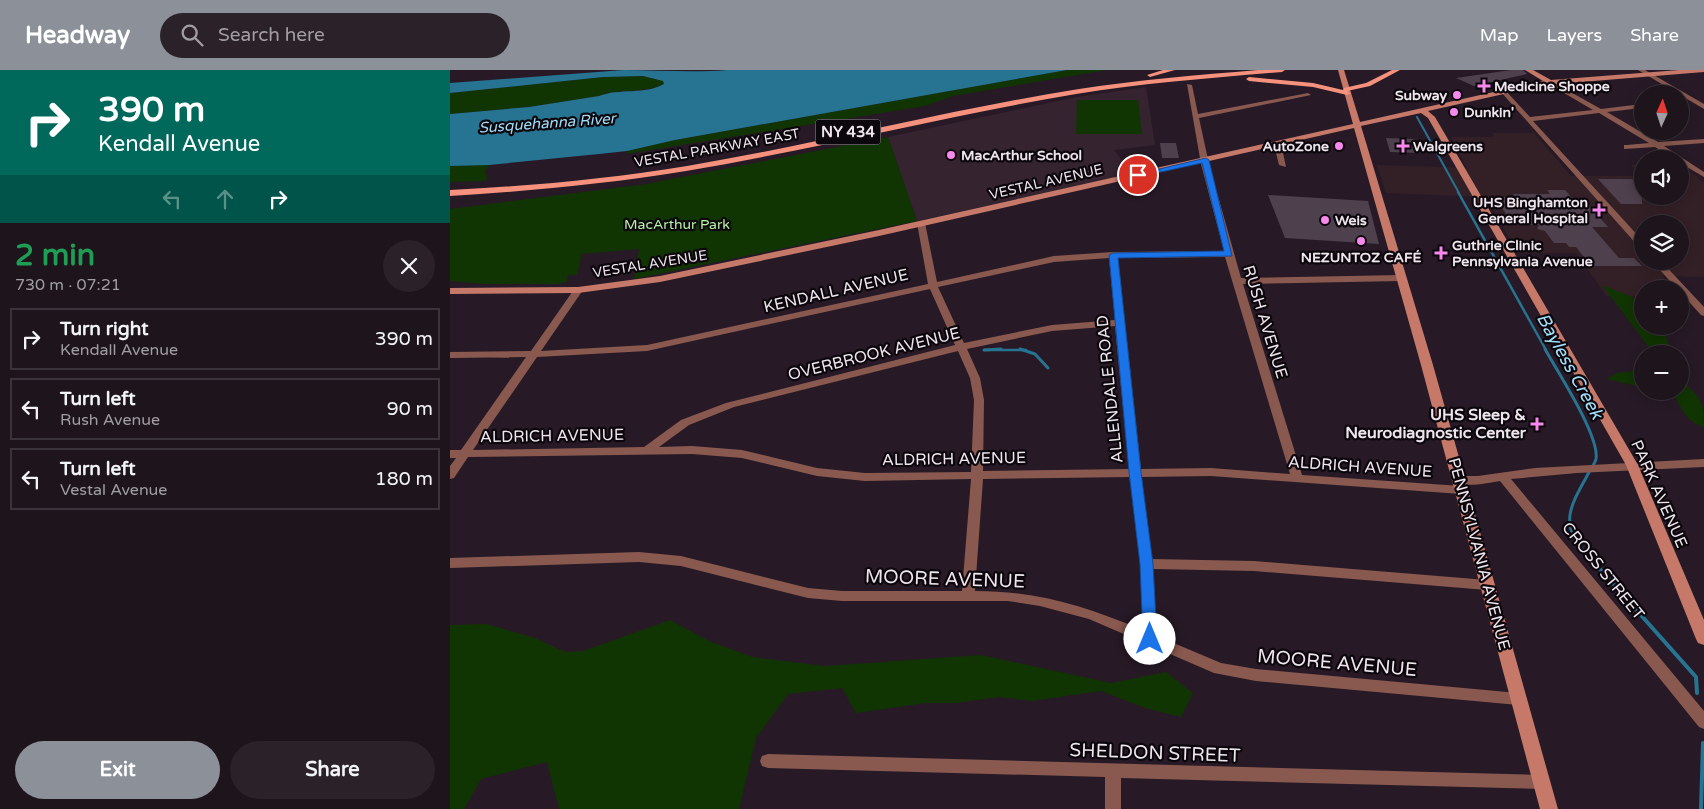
<!DOCTYPE html>
<meta charset="utf-8">
<style>
body{margin:0;font-family:"Varela Round",sans-serif;background:#2a2129;color:#f1f3f6;height:100vh;display:flex;flex-direction:column;font-size:19px;white-space:nowrap}
*{box-sizing:border-box;margin:0}
p{font-size:16px;color:#a09ea3}
.icon{flex:none;width:28px;height:28px;fill:none;stroke:currentColor;stroke-width:2;stroke-linecap:round;stroke-linejoin:round}
.map{position:relative;flex:1;overflow:hidden}
.panel{display:flex;flex-direction:column;background:#1d141c;width:450px}
.panel>*{flex:none}
.hud{background:#00695c;color:#fff;overflow:hidden}
.needle{width:32px;rotate:3deg}
.fabs{position:absolute;left:1184px;top:15px;display:grid;gap:10px}
.fabs a{display:grid;place-items:center;width:55px;height:55px;border-radius:50%;background:#1d141c;box-shadow:0 2px 12px #0003,0 0 0 1px #3b333b;font-size:25px}
.pin{position:absolute;display:grid;place-items:center;width:42px;height:42px;color:#fff;margin:-21px;border:2px solid #fff;border-radius:50%;box-shadow:0 1px 5px #0007}
.me{position:absolute;width:55px;margin:-28px;rotate:0deg;stroke-linejoin:round;filter:drop-shadow(0 0 4px #0008)}
.turn{display:flex;align-items:center;gap:18px;height:105px;padding:0 15px;font-size:22px}
.turn .icon{width:65px;height:65px;stroke-width:2.5}
.turn b{display:block;font-size:35px;line-height:42px}
.lanes{display:flex;align-items:center;height:48px;padding:0 15px;background:#0003;justify-content:center;gap:25px;direction:ltr}
.lanes .off{opacity:.35}
.round{display:grid;place-items:center;flex:none;width:52px;height:52px;border-radius:26px;background:#2a2129}
.overview{display:flex;align-items:center;justify-content:space-between;height:85px;padding:0 15px}
h1{font-size:30px;font-weight:800;line-height:38px;color:#1e9e55}
.action{display:flex;gap:10px;margin-top:auto;padding:10px 15px}
.action a{flex:1;height:58px;border-radius:30px;background:#8c9099;color:#fff;font-size:20px;font-weight:800;line-height:58px;text-align:center}
.action a+a{background:#2a2129;color:#f1f3f6}
ul{padding:0;list-style:none}
li{display:flex;align-items:center;gap:15px;height:62px;margin:0 10px 8px;padding:0 5px;border:2px solid #3b333b;border-radius:0px}
li div{flex:1}
li b{display:block;font-size:19px}
li em{font-style:normal}
header{display:flex;align-items:center;gap:30px;box-sizing:border-box;height:70px;padding:0 25px;background:#8c9099;color:#fff}
header strong{font-size:24px}
nav{display:flex;gap:28px;margin-inline-start:auto;font-size:18px}
.search{width:350px;height:45px;background:#2a2129;display:flex;align-items:center;gap:12px;box-sizing:border-box;padding:0 18px;border-radius:28px;color:#a09ea3;font-size:19px}
main{display:flex;flex:1;min-height:0}
.map>svg:first-child{display:block}
.education{fill:#35242f}
.medical{fill:#332026;fill-rule:evenodd}
.green{fill:#113403}
.water{fill:#267392}
.lines{fill:none;stroke-linecap:round;stroke-linejoin:round}
.stream-far3{stroke:#267392;stroke-width:2}
.stream-far2{stroke:#267392;stroke-width:2.5}
.stream-far1{stroke:#267392;stroke-width:3}
.stream{stroke:#267392;stroke-width:4}
.building{fill:#4e404d}
.street{fill:#89594f;fill-rule:evenodd}
.secondary{fill:#c67969;fill-rule:evenodd}
.primary{fill:#f5917d;fill-rule:evenodd}
.route{fill:#1a73e8;stroke:#114b97}
.poi-dot{fill:#f788ec;stroke:#0c070c;stroke-width:2}
.labels{text-anchor:middle;dominant-baseline:central;stroke-width:4.5;stroke-linejoin:round;paint-order:stroke}
.far-poi-label{font-size:14px;font-weight:bold;fill:#eee5ed;stroke:#0c070c;text-anchor:start}
.far-street-label{font-size:14px;fill:#eee5ed;stroke:#0c070c}
.far-park-label{font-size:14px;fill:#b6f1a4;stroke:#0c070c}
.far-water-label{font-size:15px;font-style:italic;fill:#a2ddf8;stroke:#0c070c}
.shield{fill:#0c070c;stroke:#aaa2aa;stroke-width:1}
.shield-label{font-size:15px;font-weight:bold;fill:#eee5ed}
.street-label{font-size:16px;fill:#eee5ed;stroke:#0c070c}
.poi-label{font-size:16px;font-weight:bold;fill:#eee5ed;stroke:#0c070c;text-anchor:end}
.water-label{font-size:18px;font-style:italic;fill:#a2ddf8;stroke:#0c070c}
.near-street-label{font-size:19px;fill:#eee5ed;stroke:#0c070c}
</style>
<header>
<strong>Headway</strong>
<div class="search"><svg class="icon" aria-label="search" viewBox="0 0 24 24"><circle cx="10" cy="10" r="6"/><path d="M15 15l6 6"/></svg>Search here</div>
<nav><a>Map</a><a>Layers</a><a>Share</a></nav>
</header>
<main>
<section class="panel">
<div class="hud">
<div class="turn"><svg class="icon" aria-label="right" viewBox="0 0 24 24"><path d="M7 20v-9h11M14 6l5 5-5 5"/></svg><div><b>390 m</b>Kendall Avenue</div></div>
<div class="lanes"><svg class="icon off" aria-label="left" viewBox="0 0 24 24"><path d="M17 20v-9H6M10 6l-5 5 5 5"/></svg><svg class="icon off" aria-label="ahead" viewBox="0 0 24 24"><path d="M12 20V5M6 11l6-6 6 6"/></svg><svg class="icon" aria-label="right" viewBox="0 0 24 24"><path d="M7 20v-9h11M14 6l5 5-5 5"/></svg></div>
</div>
<div class="overview"><div><h1>2 min</h1><p>730 m · 07:21</p></div><a class="round"><svg class="icon" aria-label="close" viewBox="0 0 24 24"><path d="M6 6l12 12M18 6L6 18"/></svg></a></div>
<ul>
<li><svg class="icon" aria-label="right" viewBox="0 0 24 24"><path d="M7 20v-9h11M14 6l5 5-5 5"/></svg><div><b>Turn right</b><p>Kendall Avenue</p></div><em>390 m</em></li>
<li><svg class="icon" aria-label="left" viewBox="0 0 24 24"><path d="M17 20v-9H6M10 6l-5 5 5 5"/></svg><div><b>Turn left</b><p>Rush Avenue</p></div><em>90 m</em></li>
<li><svg class="icon" aria-label="left" viewBox="0 0 24 24"><path d="M17 20v-9H6M10 6l-5 5 5 5"/></svg><div><b>Turn left</b><p>Vestal Avenue</p></div><em>180 m</em></li>
</ul>
<div class="action"><a>Exit</a><a>Share</a></div>
</section>
<div class="map">
<svg width="1254" height="739" viewBox="0 0 1254 739">
<rect width="100%" height="100%" fill="#271a26"/>
<path class="education" d="M696,17L705,75L664,80L683,104L467,151L438,67L627,27Z"/>
<path class="medical" d="M1042,63H1084L1121,106H1190L1181,95H1192V126H1230V95L1244,104L1254,113V207L1212,206L1222,219H1192V227L1157,226L1126,183H1067L1037,127L936,123L927,95L1017,98L1001,67H1045ZM1192,154H1230V191H1192Z"/>
<g class="green">
<path d="M617,0H657L503,26L475,36L176,84L177,81L225,70Z"/>
<path d="M193,6L213,11L214,14C194,24 169,18 149,26L79,37L0,44V23L153,7Z"/>
<path d="M627,30H688L692,64H626Z"/>
<path d="M438,67L467,151L184,209L189,179L132,184L127,205H118L117,212L107,214H35L0,211V139L196,114Z"/>
<path d="M17,94L39,95L35,102L38,108L36,111L0,112V96Z"/>
<path d="M1152,215L1192,231V256H1211L1223,284H1204Z"/>
<path d="M1192,300V317L1156,309L1167,303Z"/>
<path d="M1230,309C1250,328 1254,329 1254,357C1238,353 1229,337 1224,323L1217,321H1230Z"/>
<path d="M220,550L259,571L302,587L375,596L531,585L661,613L716,602L743,623L731,647L695,638L651,621L582,631L550,627L506,633H476L406,643L392,618L338,624L306,668L289,739H109L97,692L31,709L14,739H0V555L36,554L85,568L115,582L133,581Z"/>
</g>
<path class="water" d="M174,0C208,0 242,3 277,0H617L225,70L177,81L149,84L39,95L0,96V44L79,37L149,26C169,18 195,25 214,14L213,11L193,6L153,7L0,23V13Z"/>
<g class="lines">
<path class="stream-far3" d="M967,47L1009,123"/>
<g class="stream-far2">
<path d="M1008,122L1096,280"/>
<path d="M534,280H576"/>
</g>
<g class="stream-far1">
<path d="M570,279L585,284L598,298"/>
<path d="M1095,279C1107,301 1150,366 1146,389C1145,394 1139,401 1137,406C1121,435 1109,453 1134,482"/>
<path d="M534,280L551,279"/>
</g>
<g class="stream">
<path d="M1133,480L1246,607L1247,623"/>
<path d="M1251,739L1253,673"/>
</g>
</g>
<g class="building">
<path d="M1061,0H1073L1077,4L1024,16L1006,8Z"/>
<path d="M936,68L965,69L970,83L940,82Z"/>
<path d="M710,73H726L729,88H712Z"/>
<path d="M1148,109H1182L1192,120V134H1171Z"/>
<path d="M1097,120H1115L1128,135H1139L1158,157H1142L1169,188H1184L1192,196H1141L1126,177H1119L1116,173H1104L1095,161L1087,159L1089,155L1063,154L1046,129L1049,130L1047,127H1066L1063,124H1100Z"/>
<path d="M818,125L918,131L929,174L835,168Z"/>
</g>
<g class="lines">
<g class="street">
<path d="M1188,0H1195L1254,34V39Z"/>
<path d="M1099,10L1151,39L1192,34V38L1157,42L1208,72L1254,69V73L1214,76L1254,102V107L1230,93V89H1224L1205,77L1174,79V75H1177L1199,73L1149,43L1083,51L1192,170V177H1189L1051,22L1056,21L1080,47L1143,40L1097,13V11Z"/>
<path d="M737,14L742,15L748,44L858,23L861,25L749,48L759,94L791,208L951,205L955,208L951,211L793,214L852,405L1011,416L1017,420L1011,424L761,406L691,407L702,489L804,491L1037,510L1042,511L1044,515L1042,519L1037,520L804,501L703,499L707,566L771,593L806,599L1068,623L1073,625L1075,629L1073,633L1068,635L806,611L764,603L639,549L590,536L558,531H392L358,528L231,496L189,492L0,498V488L189,482L231,486L358,518L392,521H512L521,409L415,411L367,406L292,388L242,384L18,387L4,408L0,409V396L6,388H0V380H11L76,287L0,288V282L81,281L125,218L128,217L133,220L91,281L197,275L478,214L467,153L471,151L475,153L487,212L604,186L663,182L774,181L751,94ZM775,187L840,404L761,398L691,399L668,188ZM659,188L665,250L602,255L514,273L488,217L604,192ZM480,219L505,275L276,333L231,350L194,377L23,380L87,287L197,281ZM665,256L679,399L533,401L534,330L530,308L517,279L602,261ZM508,281L520,308L524,330L521,402L415,403L367,398L292,380L242,376L209,377L239,355L284,337ZM680,407L690,494L693,560C634,536 589,521 525,521L533,409Z"/>
<path d="M820,73H826L832,78L836,97L829,95L825,79L820,77Z"/>
<path d="M1202,191H1211L1254,237V246L1251,245L1230,222V219H1227Z"/>
<path d="M1254,389V397L1127,403L1061,409L1254,641V659L1249,657L1050,411C1039,413 1009,419 1002,410L1008,406H1028L1085,398Z"/>
<path d="M318,684L1091,705L1097,707L1099,712L1097,717L1091,719L671,708V739H655V707L318,698L312,696L310,691L312,686Z"/>
</g>
<path class="secondary" d="M888,0H894L910,52L1093,11L1075,0H1083L1101,10L1229,0H1254V2L1094,15L978,41L985,47L1188,395L1254,550V575L1248,573L1246,569L1176,395L978,48L971,43L911,56L983,295L1108,739H1090L971,295L904,58L429,166L210,212L128,223L0,224V218L128,217L210,206L429,160L903,54Z"/>
<g class="primary">
<path d="M713,0H725L700,7L697,5Z"/>
<path d="M808,0H835L832,2C763,8 694,13 626,24C495,46 366,79 236,101C157,114 79,121 0,126V120C80,116 158,109 237,96C368,74 497,40 629,19C688,10 748,5 808,0Z"/>
<path d="M942,0H950L920,16L897,21L901,23L897,25L863,17L799,11L796,9L799,7L863,13L893,20L894,18L916,13Z"/>
</g>
</g>
<path class="route" d="M756,88L759,90L782,186L668,188L691,402L703,494L707,569L705,573H695L693,569L690,494L679,402L659,185L663,183L774,181L752,93L688,107L684,105Z"/>
<g class="poi-dot">
<path d="M1031.5 8.5h5v5h5v5h-5v5h-5v-5h-5v-5h5z"/>
<circle cx="1007" cy="25" r="5"/>
<circle cx="1004" cy="42" r="5"/>
<circle cx="889" cy="76" r="5"/>
<path d="M950.5 68.5h5v5h5v5h-5v5h-5v-5h-5v-5h5z"/>
<circle cx="501" cy="85" r="5"/>
<path d="M1146.5 132.5h5v5h5v5h-5v5h-5v-5h-5v-5h5z"/>
<circle cx="875" cy="150" r="5"/>
<circle cx="911" cy="171" r="5"/>
<path d="M988.5 175.5h5v5h5v5h-5v5h-5v-5h-5v-5h5z"/>
<path d="M1084.5 346.5h5v5h5v5h-5v5h-5v-5h-5v-5h5z"/>
</g>
<g class="labels">
<g class="far-poi-label">
<text x="1044" y="16">Medicine Shoppe</text>
<text x="997" y="25" text-anchor="end">Subway</text>
<text x="1014" y="42">Dunkin'</text>
<text x="879" y="76" text-anchor="end">AutoZone</text>
<text x="963" y="76">Walgreens</text>
<text x="511" y="85">MacArthur School</text>
<text x="1138" y="132" text-anchor="end">UHS Binghamton<tspan x="1138" dy="16">General Hospital</tspan></text>
<text x="885" y="150">Weis</text>
<text x="1002" y="175">Guthrie Clinic<tspan x="1002" dy="16">Pennsylvania Avenue</tspan></text>
<text x="911" y="187" text-anchor="middle">NEZUNTOZ CAFÉ</text>
</g>
<g class="far-street-label">
<text transform="translate(267 78) rotate(-10)">VESTAL PARKWAY EAST</text>
<text transform="translate(596 112) rotate(-13)">VESTAL AVENUE</text>
<text transform="translate(200 194) rotate(-9)">VESTAL AVENUE</text>
</g>
<g class="far-park-label">
<text x="227" y="154">MacArthur Park</text>
</g>
<g class="far-water-label">
<text transform="translate(97 53) rotate(-4)">Susquehanna River</text>
</g>
<rect class="shield" x="365.5" y="49.5" width="65" height="25" rx="4"/>
<g class="shield-label">
<text x="398" y="62">NY 434</text>
</g>
<g class="street-label">
<text transform="translate(386 221) rotate(-13)">KENDALL AVENUE</text>
<text transform="translate(815 252) rotate(73)">RUSH AVENUE</text>
<text transform="translate(424 284) rotate(-14)">OVERBROOK AVENUE</text>
<text transform="translate(660 319) rotate(-96)">ALLENDALE ROAD</text>
<text transform="translate(102 366) rotate(-1)">ALDRICH AVENUE</text>
<text transform="translate(504 389) rotate(-1)">ALDRICH AVENUE</text>
<text transform="translate(910 397) rotate(4)">ALDRICH AVENUE</text>
<text transform="translate(1209 424) rotate(66)">PARK AVENUE</text>
<text transform="translate(1029 484) rotate(75)">PENNSYLVANIA AVENUE</text>
<text transform="translate(1153 501) rotate(51)">CROSS STREET</text>
</g>
<g class="poi-label">
<text x="1076" y="345">UHS Sleep &amp;<tspan x="1076" dy="18">Neurodiagnostic Center</tspan></text>
</g>
<g class="water-label">
<text transform="translate(1120 296) rotate(61)">Bayless Creek</text>
</g>
<g class="near-street-label">
<text transform="translate(495 509) rotate(2)">MOORE AVENUE</text>
<text transform="translate(887 593) rotate(5)">MOORE AVENUE</text>
<text transform="translate(705 683) rotate(2)">SHELDON STREET</text>
</g>
</g>
</svg>
<div class="fabs">
<a><svg class="needle" viewBox="-14 -14 28 28"><path d="M0-13l5 13h-10z" fill="#e53935"/><path d="M0 13l5-13h-10z" fill="#a09ea3"/></svg></a>
<a><svg class="icon" aria-label="sound" viewBox="0 0 24 24"><path d="M4 9h4l5-4v14l-5-4H4zM17 9q2 3 0 6"/></svg></a>
<a><svg class="icon" aria-label="layers" viewBox="0 0 24 24"><path d="M12 4l9 5-9 5-9-5zM3 14l9 5 9-5"/></svg></a>
<a>+</a>
<a>−</a>
</div>
<div class="pin" style="left:688px;top:105px;background:#d93025"><svg class="icon" aria-label="arrive" viewBox="0 0 24 24"><path d="M6 21V4h12l-3 4 3 4H6"/></svg></div>
<svg class="me" style="left:700px;top:569px" viewBox="-20 -20 40 40"><circle r="19" fill="#fff"/><path d="M0-13L10 11 0 6-10 11z" fill="#1a73e8"/></svg>
</div>
</main>
